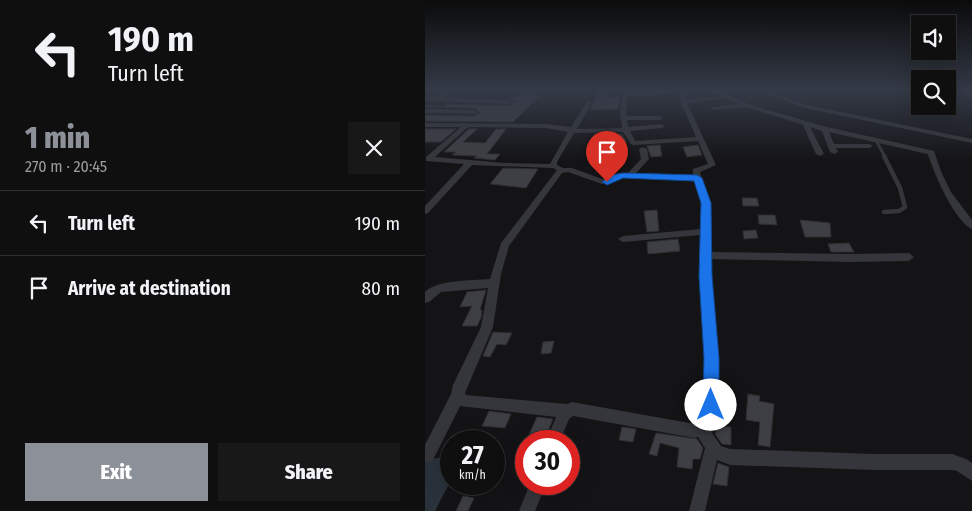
<!DOCTYPE html>
<meta charset="utf-8">
<style>
body{margin:0;font-family:"Fira Sans Condensed",sans-serif;background:#181819;color:#f1f3f6;height:100vh;display:flex;flex-direction:column;font-size:19px;white-space:nowrap}
*{box-sizing:border-box;margin:0}
p{font-size:16px;color:#9b9c9f}
.icon{flex:none;width:28px;height:28px;fill:none;stroke:currentColor;stroke-width:2;stroke-linecap:round;stroke-linejoin:round}
.map{position:relative;flex:1;overflow:hidden}
.side{display:flex;flex-direction:column;background:#0f0f10;width:425px}
.side>*{flex:none}
.top-card{background:#0f0f10;color:#f1f3f6;overflow:hidden}
.tools{position:absolute;left:486px;top:15px;display:grid;gap:10px}
.tools a{display:grid;place-items:center;width:45px;height:45px;border-radius:0px;background:#0f0f10;box-shadow:0 5px 20px #0002,0 0 0 1px #2f2f30;font-size:25px}
.speed{position:absolute;left:15px;top:430px;display:flex;gap:10px;font-size:25px;font-weight:700;text-align:center}
.speed>*{display:grid;place-content:center;width:65px;height:65px;border-radius:50%;background:#0f0f10;box-shadow:0 5px 20px #0002,0 0 0 1px #2f2f30;line-height:1}
.speed small{font-size:12px;font-weight:400}
.speed .limit{border:8px solid #d22;background:#fff;color:#111}
.pin{position:absolute;display:grid;place-items:center;width:42px;height:42px;color:#fff;margin:-51px -21px;border-radius:50% 50% 50% 0;rotate:-45deg;box-shadow:0 0 5px #0007}
.pin .icon{rotate:45deg}
.me{position:absolute;width:55px;margin:-28px;rotate:0deg;stroke-linejoin:round;filter:drop-shadow(0 0 4px #0008)}
.turn{display:flex;align-items:center;gap:18px;height:105px;padding:0 25px;font-size:22px}
.turn .icon{width:65px;height:65px;stroke-width:2.5}
.turn b{display:block;font-size:35px;line-height:42px}
.round{display:grid;place-items:center;flex:none;width:52px;height:52px;border-radius:0px;background:#181819}
.summary{display:flex;align-items:center;justify-content:space-between;height:85px;padding:0 25px}
h1{font-size:30px;font-weight:800;line-height:38px;color:#8c9099}
.primary-button{display:flex;gap:10px;margin-top:auto;padding:10px 25px}
.primary-button a{flex:1;height:58px;border-radius:0px;background:#8c9099;color:#fff;font-size:20px;font-weight:800;line-height:58px;text-align:center}
.primary-button a+a{background:#181819;color:#f1f3f6}
ul{padding:0;list-style:none}
li{display:flex;align-items:center;gap:15px;height:65px;padding:0 25px;border-top:1px solid #2f2f30}
li div{flex:1}
li b{display:block;font-size:19px}
li em{font-style:normal}
main{display:flex;flex:1;min-height:0}
.map>svg:first-child{display:block}
.water{fill:#29323b}
.building{fill:#3e3f44;stroke:#2e2e32}
.lines{fill:none;stroke-linecap:round;stroke-linejoin:round}
.service-far1{stroke:#35363b;stroke-width:3}
.service{stroke:#35363b;stroke-width:4.5}
.minor{fill:#35363b;fill-rule:evenodd}
.route{fill:#1a73e8;stroke:#114b97}
</style>
<main>
<section class="side">
<div class="top-card">
<div class="turn"><svg class="icon" aria-label="left" viewBox="0 0 24 24"><path d="M17 20v-9H6M10 6l-5 5 5 5"/></svg><div><b>190 m</b>Turn left</div></div>
</div>
<div class="summary"><div><h1>1 min</h1><p>270 m · 20:45</p></div><a class="round"><svg class="icon" aria-label="close" viewBox="0 0 24 24"><path d="M6 6l12 12M18 6L6 18"/></svg></a></div>
<ul>
<li><svg class="icon" aria-label="left" viewBox="0 0 24 24"><path d="M17 20v-9H6M10 6l-5 5 5 5"/></svg><div><b>Turn left</b></div><em>190 m</em></li>
<li><svg class="icon" aria-label="arrive" viewBox="0 0 24 24"><path d="M6 21V4h12l-3 4 3 4H6"/></svg><div><b>Arrive at destination</b></div><em>80 m</em></li>
</ul>
<div class="primary-button"><a>Exit</a><a>Share</a></div>
</section>
<div class="map">
<svg width="547" height="511" viewBox="0 0 547 511">
<rect width="100%" height="100%" fill="#141416"/>
<path class="water" d="M26,456V480L10,511H0V460Z"/>
<g class="building">
<path d="M174,91H183L181,98L195,97L193,109L165,110Z"/>
<path d="M96,94L115,95L88,122L0,121V115L50,116L55,113L50,108L0,107V105L19,107L23,104L85,106L90,101L83,98L93,97Z"/>
<path d="M0,129H31L16,142H0Z"/>
<path d="M44,129H52L38,142L60,143L71,129H81L62,154H75L70,160L49,158L52,156L27,155L31,152H19Z"/>
<path d="M169,134H197L202,142L166,146Z"/>
<path d="M235,145L237,156L226,157L222,146Z"/>
<path d="M273,145L277,155L262,157L258,147Z"/>
<path d="M78,168L113,169L101,188L65,184Z"/>
<path d="M317,198H332L334,206H318Z"/>
<path d="M232,210L234,231L222,232L219,211Z"/>
<path d="M333,215H350L352,225L334,224Z"/>
<path d="M375,220L405,223L406,237H380Z"/>
<path d="M331,230L333,238L319,239L318,231Z"/>
<path d="M253,239L255,251L223,254L222,242Z"/>
<path d="M424,243L429,252H406L403,244Z"/>
<path d="M61,290L55,310H57L56,318L52,326H37L47,306L35,307L42,292Z"/>
<path d="M68,332L87,333L81,345L72,344L65,357L58,356Z"/>
<path d="M129,341L126,353L116,354L118,342Z"/>
<path d="M323,394L335,396L334,401L349,404L345,447L333,445L335,422L321,420Z"/>
<path d="M64,411L86,414L80,428L57,426Z"/>
<path d="M112,417L128,419L119,441L102,439Z"/>
<path d="M292,426L306,427V445L297,444L290,434Z"/>
<path d="M197,427L211,429L208,442L194,440Z"/>
<path d="M231,433L272,439L278,448L275,459H268L267,469L252,467L254,448L235,443L232,456L224,454Z"/>
<path d="M293,463L304,467L302,486L288,484Z"/>
<path d="M38,496L49,498L43,511H31Z"/>
</g>
<g class="lines">
<path class="service-far1" d="M452,142L460,157"/>
<path class="service" d="M459,212L474,211L480,207L475,188L459,156"/>
<g class="minor">
<path d="M21,90H28L18,98L85,100L88,102L85,104L0,101V97L11,98Z"/>
<path d="M96,90H155L151,93L99,92Z"/>
<path d="M198,90H204L203,92L293,90L326,105L398,126L509,151L517,174L526,192L547,220V229C530,222 508,172 503,154L404,132L409,144H444L448,146L444,148H411L413,152L409,154L405,152L397,131L385,127L399,154L395,156L391,154L378,125L373,123L321,107L286,110L285,109L288,107L314,104L302,98L262,103L291,165L275,172L285,203L286,252L425,254L484,253L489,257L484,261L425,262L286,259L292,358L293,420L287,433L296,446L305,449L449,454H527L541,459L547,463V481L532,471L527,470H449L305,465L292,460L280,511H264L280,448L273,437L270,438L148,416L144,419L135,441H121L131,417L35,406L8,460L3,463L0,461V445L26,394L28,385L56,327L63,288L16,292L4,302L0,303V292C13,279 46,281 65,279L76,243L132,170L128,168L47,165L3,213L0,214V206L39,164L1,161V157L36,127H0V123L121,124L146,127L162,102L164,101L167,103L152,129L197,128L195,111ZM287,92L296,96L261,100L260,93ZM254,93V98L271,137L210,141L205,131L237,128L240,126L237,124L203,127L202,120H235L238,118L235,116H201L202,96ZM43,127L121,128L143,132L125,164L80,163L10,157ZM198,132L206,144L208,145L273,141L283,164L268,169V175L211,173L224,159L222,149L218,147L214,149L216,159L203,173H195L177,179L147,168H138L132,165V162L149,133ZM143,172L177,184L199,177L270,180L277,203L276,229L198,236L193,239L198,242L276,235L275,255L280,358L278,421L270,424L147,402L142,404L41,395L40,393L68,327L76,274L84,246L137,173Z"/>
<path d="M332,90H340L382,105L547,139V143L380,108Z"/>
<path d="M0,109L50,110L53,112L50,114L0,113Z"/>
<path d="M105,484H121L110,511H94Z"/>
</g>
</g>
<linearGradient id="sky" x2="0" y2="1"><stop stop-color="#0b0b0c"/><stop offset="0.56" stop-color="#343a47"/><stop offset="1" stop-color="#343a47" stop-opacity="0"/></linearGradient>
<rect width="547" height="161" fill="url(#sky)"/>
<path class="route" d="M198,173L272,175L277,178L286,203L287,276L294,358V405L292,410L286,413L281,410L278,405L279,358L274,276L276,203L269,181L198,178L182,185L177,182L186,175Z"/>
</svg>
<div class="tools">
<a><svg class="icon" aria-label="sound" viewBox="0 0 24 24"><path d="M4 9h4l5-4v14l-5-4H4zM17 9q2 3 0 6"/></svg></a>
<a><svg class="icon" aria-label="search" viewBox="0 0 24 24"><circle cx="10" cy="10" r="6"/><path d="M15 15l6 6"/></svg></a>
</div>
<div class="speed"><div>27<small>km/h</small></div><div class="limit">30</div></div>
<div class="pin" style="left:182px;top:182px;background:#d93025"><svg class="icon" aria-label="arrive" viewBox="0 0 24 24"><path d="M6 21V4h12l-3 4 3 4H6"/></svg></div>
<svg class="me" style="left:286px;top:405px" viewBox="-20 -20 40 40"><circle r="19" fill="#fff"/><path d="M0-13L10 11 0 6-10 11z" fill="#1a73e8"/></svg>
</div>
</main>
